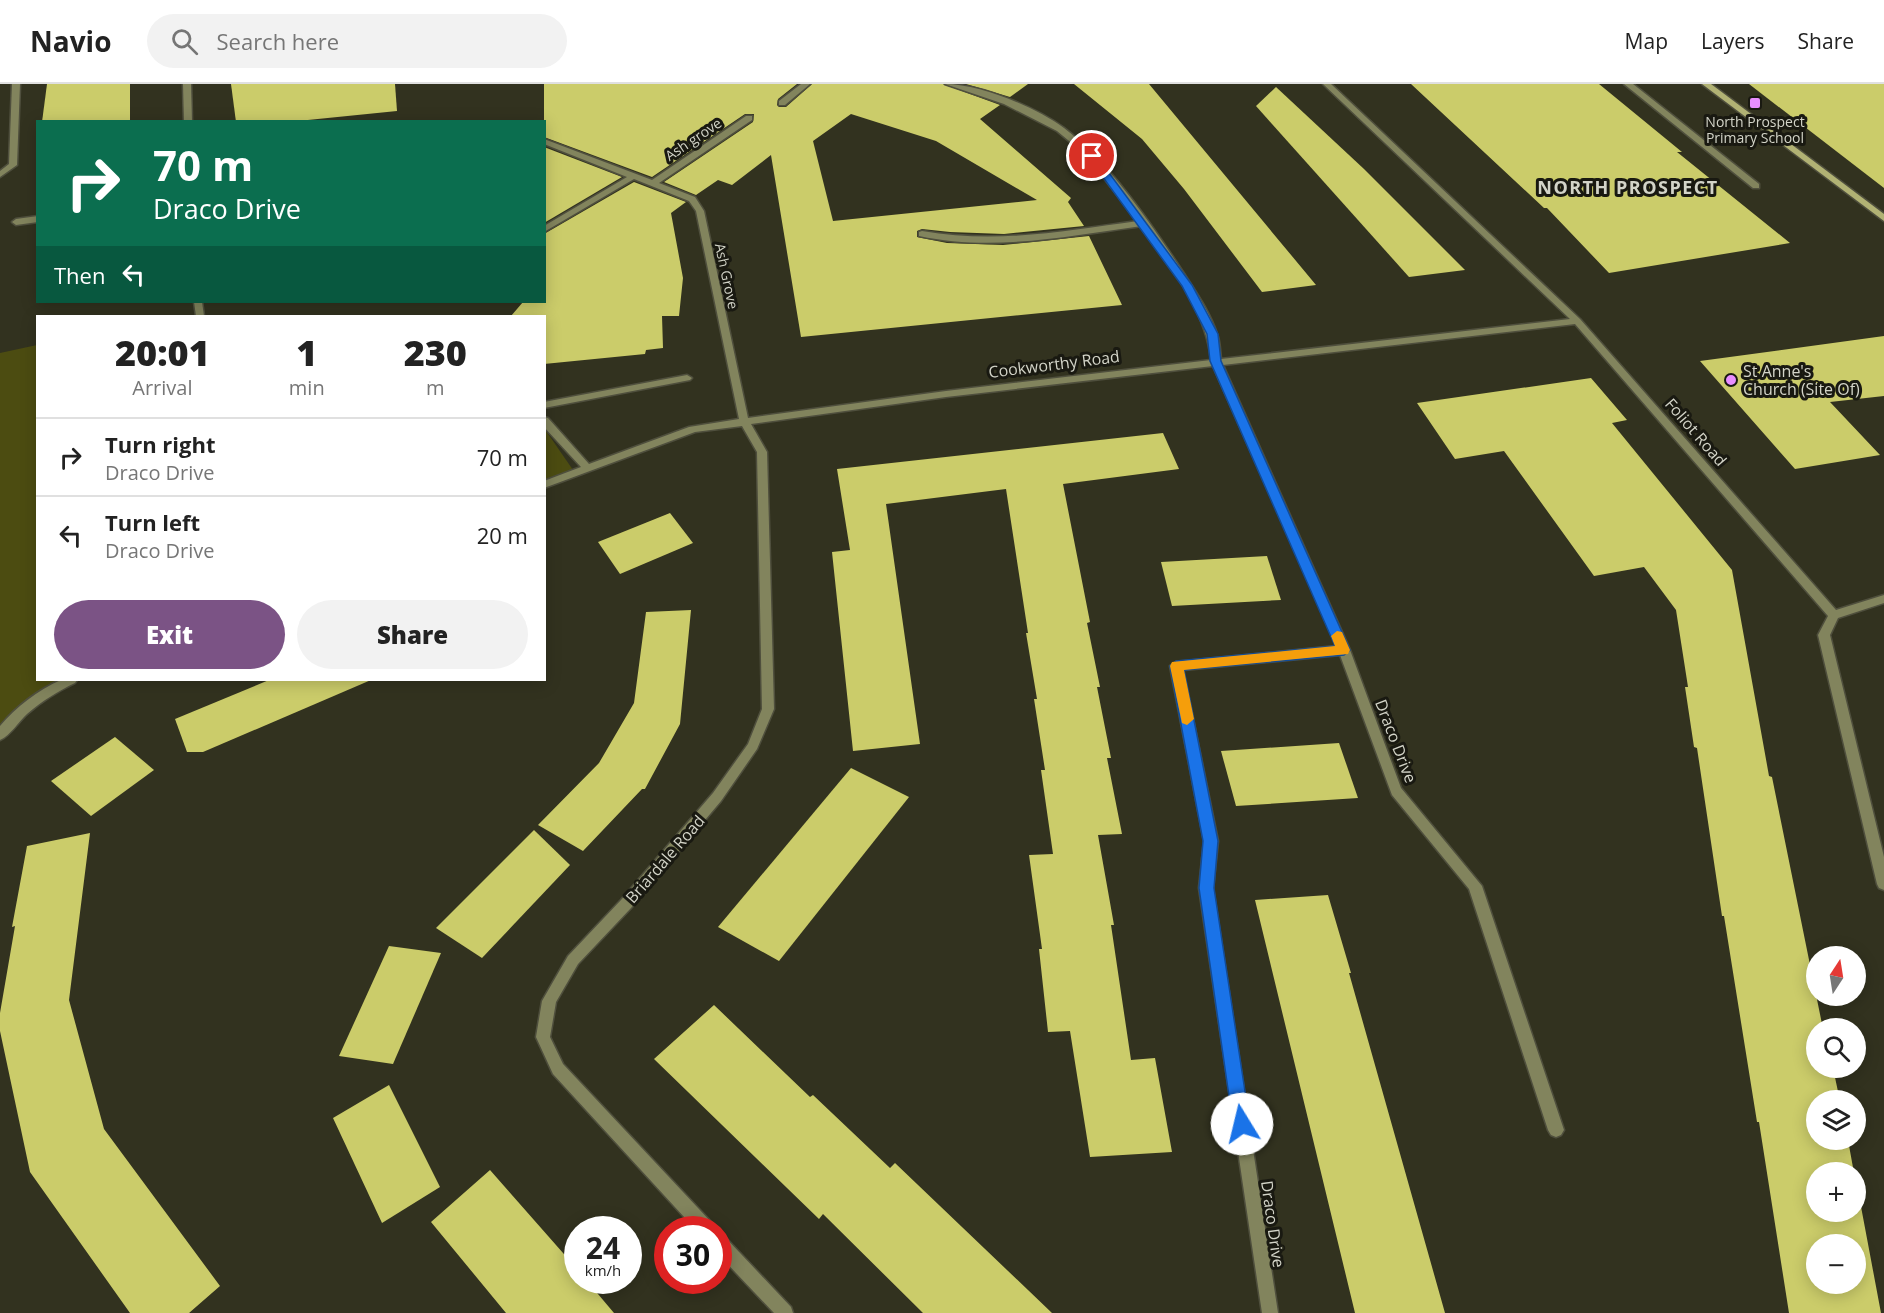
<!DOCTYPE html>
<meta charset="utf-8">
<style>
body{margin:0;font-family:"Open Sans",sans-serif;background:#f2f2f2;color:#222;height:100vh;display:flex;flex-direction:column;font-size:22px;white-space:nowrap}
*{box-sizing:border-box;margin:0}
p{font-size:20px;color:#767676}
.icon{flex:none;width:33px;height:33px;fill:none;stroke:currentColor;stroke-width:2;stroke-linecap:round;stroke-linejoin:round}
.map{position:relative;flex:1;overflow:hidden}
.panel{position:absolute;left:36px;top:231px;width:510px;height:366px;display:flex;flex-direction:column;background:#fff;border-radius:0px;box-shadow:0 3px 15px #0003}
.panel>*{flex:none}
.hud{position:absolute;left:36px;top:36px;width:510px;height:183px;border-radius:0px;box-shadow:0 3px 15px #0003;background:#0b6e4f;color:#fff;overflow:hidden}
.needle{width:39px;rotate:12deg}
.tools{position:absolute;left:1806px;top:862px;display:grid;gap:12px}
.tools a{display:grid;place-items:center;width:60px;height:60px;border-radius:50%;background:#fff;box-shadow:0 3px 15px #0003;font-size:30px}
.speed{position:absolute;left:564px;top:1132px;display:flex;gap:12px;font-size:30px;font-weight:700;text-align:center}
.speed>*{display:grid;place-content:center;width:78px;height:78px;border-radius:50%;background:#fff;box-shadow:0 3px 15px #0003;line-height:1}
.speed small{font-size:15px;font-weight:400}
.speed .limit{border:9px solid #d22;background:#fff;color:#111}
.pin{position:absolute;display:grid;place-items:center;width:51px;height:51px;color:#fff;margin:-26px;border:3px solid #fff;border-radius:50%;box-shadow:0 2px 6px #0007}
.me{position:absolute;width:66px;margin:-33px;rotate:351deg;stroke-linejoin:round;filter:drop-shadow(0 0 4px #0008)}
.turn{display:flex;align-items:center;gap:21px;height:126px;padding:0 18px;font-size:27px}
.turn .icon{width:78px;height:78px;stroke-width:2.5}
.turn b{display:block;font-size:42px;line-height:51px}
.then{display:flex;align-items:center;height:57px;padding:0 18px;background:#0003;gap:12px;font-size:22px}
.eta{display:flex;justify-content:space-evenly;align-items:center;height:102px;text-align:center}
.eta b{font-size:36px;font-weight:800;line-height:42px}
.action{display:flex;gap:12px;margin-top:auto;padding:12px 18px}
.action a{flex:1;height:69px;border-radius:36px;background:#7b5385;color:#fff;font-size:24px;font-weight:800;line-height:69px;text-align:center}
.action a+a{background:#f2f2f2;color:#222}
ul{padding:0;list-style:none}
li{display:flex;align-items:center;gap:18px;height:78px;padding:0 18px;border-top:2px solid #e0e0e0}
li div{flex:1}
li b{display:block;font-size:22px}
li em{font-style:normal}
header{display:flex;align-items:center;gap:36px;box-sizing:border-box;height:84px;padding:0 30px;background:#fff;border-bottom:2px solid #e0e0e0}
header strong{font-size:28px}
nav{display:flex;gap:33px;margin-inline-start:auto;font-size:21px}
.search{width:420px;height:54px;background:#f2f2f2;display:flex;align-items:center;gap:15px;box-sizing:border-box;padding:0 21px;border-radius:33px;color:#767676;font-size:22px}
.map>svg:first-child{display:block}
.green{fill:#4c4c11}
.building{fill:#cbcc6a;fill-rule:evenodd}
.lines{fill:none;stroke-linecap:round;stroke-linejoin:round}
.lane-casing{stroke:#4f4f3d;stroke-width:3}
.street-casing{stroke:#4f4f3d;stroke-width:3}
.secondary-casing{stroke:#4f4f3d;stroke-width:3}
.lane{fill:#82845d;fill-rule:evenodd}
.street{fill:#82845d;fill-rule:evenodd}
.secondary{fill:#b1b274;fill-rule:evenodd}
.route{fill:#1a73e8;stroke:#114b97;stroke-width:1.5}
.slow{fill:#f59e0b}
.poi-dot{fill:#e88eff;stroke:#191911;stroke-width:2}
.labels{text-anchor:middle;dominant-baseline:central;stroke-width:6;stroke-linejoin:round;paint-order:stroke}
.far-poi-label{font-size:14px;fill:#d3d4c8;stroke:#191911}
.far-street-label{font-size:14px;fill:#d3d4c8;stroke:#191911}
.street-label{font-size:16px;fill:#d3d4c8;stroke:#191911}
.poi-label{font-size:16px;fill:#d3d4c8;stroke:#191911;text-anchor:start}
.far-district-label{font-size:18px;font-weight:bold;letter-spacing:1.5px;fill:#d3d4c8;stroke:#191911}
</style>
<header>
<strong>Navio</strong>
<div class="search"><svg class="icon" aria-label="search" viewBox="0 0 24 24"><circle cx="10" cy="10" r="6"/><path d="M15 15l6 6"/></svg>Search here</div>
<nav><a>Map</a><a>Layers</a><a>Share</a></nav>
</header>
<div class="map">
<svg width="1884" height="1229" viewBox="0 0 1884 1229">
<rect width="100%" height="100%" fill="#32321f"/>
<g class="green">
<path d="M37,261L38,596H60L51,600L0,641V269Z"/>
<path d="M544,344L573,386L545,397H544Z"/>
</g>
<g class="building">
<path d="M47,0H130V38H42Z"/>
<path d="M231,0H395L397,27L288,38H236Z"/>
<path d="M544,0H797L778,15L777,21L779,23H786L812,0H943L1000,21L980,35L1071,114L1068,118L1084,142L1004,150L950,148L922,145L917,147V153L947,159L1003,161L1089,152L1122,221L801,253L771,71L732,101L718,96L696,111L664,98L753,38L754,30H745L652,93L544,53ZM851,30L936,57L1037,116L833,137L813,57Z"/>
<path d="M966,0H1028L1010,13Z"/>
<path d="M1074,0H1149L1316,201L1262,208L1184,105L1142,55Z"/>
<path d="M1411,0H1599L1682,68H1677L1790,159L1609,189L1547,124H1544Z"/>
<path d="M1749,0H1884V104Z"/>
<path d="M1276,3L1364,85L1465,186L1409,193L1256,22Z"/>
<path d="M544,63L622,93L544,139Z"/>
<path d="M634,98L686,118L671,129L683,194L679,232H662L663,264L646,266L645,270L544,280V232H511L523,218H544V150Z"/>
<path d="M1884,252V312L1830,318L1880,371L1795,385L1700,277Z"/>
<path d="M1591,294L1627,336L1612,339L1732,486L1769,692L1772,693L1823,945H1816V984H1833L1840,1017H1816V1056H1848L1854,1089H1816V1128H1856V1096L1881,1229H1789L1759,1038H1757L1724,832H1722L1697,664L1694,663L1685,603H1688L1676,526L1644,483L1594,492L1504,367L1455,375L1417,319ZM1816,1161H1856V1200H1816Z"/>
<path d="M1163,349L1179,385L1063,400L1090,538L1087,539L1100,603H1097L1111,674H1107L1122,750L1098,751L1114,841H1111L1131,976L1155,974L1172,1068L1090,1073L1070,947L1048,948L1039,865H1042L1029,771L1053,770L1041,686H1045L1034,615H1037L1026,549H1028L1006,405L886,420L920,660L853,667L832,468L850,466L837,385Z"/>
<path d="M670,429L693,459L620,490L598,458Z"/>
<path d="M1267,472L1281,516L1172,522L1161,478Z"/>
<path d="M691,526L680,640L645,705H642L583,767L538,741L599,679L634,619L646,528Z"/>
<path d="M269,596H371L203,668H187L175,635Z"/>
<path d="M115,653L154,686L91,732L51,697Z"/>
<path d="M1339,659L1358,714L1236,722L1221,667Z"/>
<path d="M851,684L909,713L779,877L718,843Z"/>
<path d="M534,746L570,781L482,874L436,844Z"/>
<path d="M90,749L69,916L104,1045L220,1202L189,1229H130L30,1088L0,947V929L15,842L12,843L27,762Z"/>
<path d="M1328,811L1351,889H1349L1445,1229H1355L1255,816Z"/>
<path d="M389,862L441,869L393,980L339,972Z"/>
<path d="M714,921L810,1013L813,1011L890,1084L895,1079L1052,1229H923L823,1130L819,1135L654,975Z"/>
<path d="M389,1001L440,1103L382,1139L333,1034Z"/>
<path d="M490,1086L578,1186V1197H587L614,1229H506L431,1138Z"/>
</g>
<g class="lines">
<defs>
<g id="lane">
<path d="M801,0H810L785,21H779V17Z"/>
<path d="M38,132V138L16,141L12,138L16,135Z"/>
</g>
<g id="street">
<path d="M12,0H20L17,81L0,93V87L9,80Z"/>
<path d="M183,0H191L192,38H184Z"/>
<path d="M945,0C980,0 1035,23 1064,44C1109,78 1152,141 1183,188C1196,208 1211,230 1218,253C1220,260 1220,268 1221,275L1570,235L1323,0H1331L1580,235L1836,526L1884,511V519L1838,534L1830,551L1884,773V806L1879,804L1877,800L1818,551L1828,532L1575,240L1223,281L1350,566L1401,704L1482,802L1564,1046L1561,1051L1556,1053L1551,1051L1548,1046L1469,805L1392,711L1340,571L1183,586L1218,757L1213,804L1278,1229H1262L1199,804L1204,757L1170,582L1176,578L1337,562L1213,282L946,313L751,340L767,368L774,625L757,665L721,717L631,824L578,880L556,918L550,953L563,980L713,1140L715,1146H696L553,990L536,953L542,917L568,872L621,816L713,709L748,660L762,625L757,368L742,342L695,348L544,404V397L581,383L544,343V333L548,334L589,380L689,343L739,335L696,127L689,117L634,95L544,148V142L627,93L544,60V55L652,96L746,32H752V36L659,99L695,113L704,127L748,334L946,307L1211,276C1206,226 1170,182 1142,142C1068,152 993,168 919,152V148L922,147C997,160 1065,147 1138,137L1095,83L1074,61L1057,47L1004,20Z"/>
<path d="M1624,0H1633L1759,100V104H1753Z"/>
<path d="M194,218H202L204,232H196Z"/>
<path d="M687,291L692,294L690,296L544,324V318Z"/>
<path d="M61,596H77L75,599C58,607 42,617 27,630C19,637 10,652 0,656V642C16,623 38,606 61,596Z"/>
<path d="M718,1150L724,1152L791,1223L793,1229H774L718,1170Z"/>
</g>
<path id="secondary" d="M1702,0H1711L1884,130V137Z"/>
</defs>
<use href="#lane" class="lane-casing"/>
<use href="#street" class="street-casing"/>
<use href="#secondary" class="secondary-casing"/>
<use href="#lane" class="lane"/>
<use href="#street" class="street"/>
<use href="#secondary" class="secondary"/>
</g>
<path class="route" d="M1089,70H1095L1192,201L1218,250L1221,277L1350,566L1344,571L1184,586L1218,757L1214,804L1250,1040L1248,1046L1242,1048L1236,1046L1233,1040L1199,804L1203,757L1170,582L1176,577L1335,562L1210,277L1207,250L1182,202L1089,74Z"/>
<path class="slow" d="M1337,547L1342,548L1350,566L1348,570L1184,586L1194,635L1187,641L1182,639L1170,582L1172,578L1335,562L1331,552Z"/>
<g class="poi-dot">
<rect x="1749" y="13" width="12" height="12" rx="3"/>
<circle cx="1731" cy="296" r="6"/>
</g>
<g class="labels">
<g class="far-poi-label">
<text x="1755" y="37">North Prospect<tspan x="1755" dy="16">Primary School</tspan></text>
</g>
<g class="far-street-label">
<text transform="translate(693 55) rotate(-34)">Ash grove</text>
<text transform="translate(727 192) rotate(78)">Ash Grove</text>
</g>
<g class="street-label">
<text transform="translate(1054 280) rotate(-7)">Cookworthy Road</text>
<text transform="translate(1696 348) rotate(49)">Foliot Road</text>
<text transform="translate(1396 657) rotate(69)">Draco Drive</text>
<text transform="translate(665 775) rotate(-49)">Briardale Road</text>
<text transform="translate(1273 1140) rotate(82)">Draco Drive</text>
</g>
<g class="poi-label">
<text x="1743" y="287">St Anne's<tspan x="1743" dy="18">Church (Site Of)</tspan></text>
</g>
<g class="far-district-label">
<text x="1628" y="103">NORTH PROSPECT</text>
</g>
</g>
</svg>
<div class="tools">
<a><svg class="needle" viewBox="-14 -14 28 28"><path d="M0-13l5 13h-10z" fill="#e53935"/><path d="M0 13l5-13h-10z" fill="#767676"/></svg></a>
<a><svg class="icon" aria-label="search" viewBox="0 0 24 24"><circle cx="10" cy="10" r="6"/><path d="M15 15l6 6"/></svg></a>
<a><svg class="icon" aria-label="layers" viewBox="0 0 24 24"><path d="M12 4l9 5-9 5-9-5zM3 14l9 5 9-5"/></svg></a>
<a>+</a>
<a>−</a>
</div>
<div class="speed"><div>24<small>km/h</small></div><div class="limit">30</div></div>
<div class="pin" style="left:1092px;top:72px;background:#d93025"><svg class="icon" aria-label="arrive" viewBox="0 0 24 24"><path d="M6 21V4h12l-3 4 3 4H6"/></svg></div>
<svg class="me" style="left:1242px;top:1040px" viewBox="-20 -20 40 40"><circle r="19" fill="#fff"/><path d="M0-13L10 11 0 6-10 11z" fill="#1a73e8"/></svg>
<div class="hud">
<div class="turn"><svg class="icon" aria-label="right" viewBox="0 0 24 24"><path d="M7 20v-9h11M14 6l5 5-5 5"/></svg><div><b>70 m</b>Draco Drive</div></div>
<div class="then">Then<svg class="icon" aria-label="left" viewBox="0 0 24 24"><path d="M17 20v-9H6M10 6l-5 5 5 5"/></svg></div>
</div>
<section class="panel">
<div class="eta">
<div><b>20:01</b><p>Arrival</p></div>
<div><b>1</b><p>min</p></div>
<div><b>230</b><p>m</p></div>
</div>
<ul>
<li><svg class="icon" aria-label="right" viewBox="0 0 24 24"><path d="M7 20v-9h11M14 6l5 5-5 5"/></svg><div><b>Turn right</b><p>Draco Drive</p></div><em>70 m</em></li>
<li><svg class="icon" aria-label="left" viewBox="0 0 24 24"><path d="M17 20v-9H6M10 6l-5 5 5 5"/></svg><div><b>Turn left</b><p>Draco Drive</p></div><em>20 m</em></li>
</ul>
<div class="action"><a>Exit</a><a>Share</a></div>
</section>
</div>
